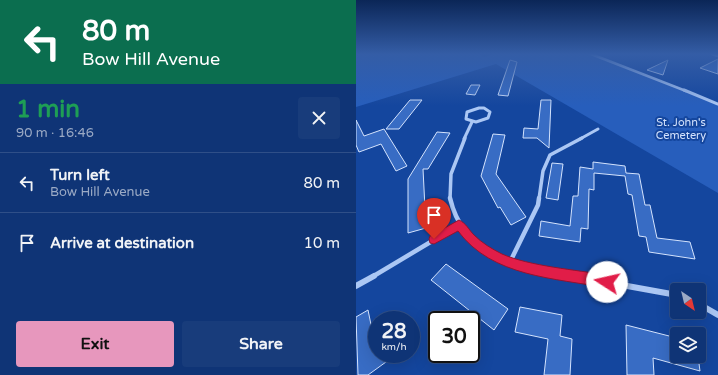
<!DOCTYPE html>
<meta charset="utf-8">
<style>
body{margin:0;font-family:"Varela Round",sans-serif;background:#183c7b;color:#f1f3f6;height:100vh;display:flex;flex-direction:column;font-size:15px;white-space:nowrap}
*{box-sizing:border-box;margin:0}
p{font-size:13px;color:#9baac5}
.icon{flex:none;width:22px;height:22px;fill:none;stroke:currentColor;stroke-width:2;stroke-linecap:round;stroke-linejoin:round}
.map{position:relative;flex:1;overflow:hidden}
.details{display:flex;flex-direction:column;background:#0f3476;width:356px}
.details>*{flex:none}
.banner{background:#0b6e4f;color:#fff;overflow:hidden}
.needle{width:26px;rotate:145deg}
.fabs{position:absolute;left:314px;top:283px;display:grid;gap:8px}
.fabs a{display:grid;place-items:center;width:36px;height:36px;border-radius:4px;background:#0f3476;box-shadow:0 4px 16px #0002,0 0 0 1px #2f4f88;font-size:20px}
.speed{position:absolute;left:12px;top:311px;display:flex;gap:8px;font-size:20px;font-weight:700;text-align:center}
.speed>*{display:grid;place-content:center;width:52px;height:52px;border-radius:50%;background:#0f3476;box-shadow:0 4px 16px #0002,0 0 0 1px #2f4f88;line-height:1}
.speed small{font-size:10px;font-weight:400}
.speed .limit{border:2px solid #111;border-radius:6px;background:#fff;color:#111}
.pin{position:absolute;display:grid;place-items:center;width:34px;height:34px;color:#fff;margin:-41px -17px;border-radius:50% 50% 50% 0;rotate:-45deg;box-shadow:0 0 4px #0007}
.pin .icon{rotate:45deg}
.me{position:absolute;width:44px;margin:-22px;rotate:280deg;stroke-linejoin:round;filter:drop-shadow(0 0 3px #0008)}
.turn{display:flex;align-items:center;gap:14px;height:84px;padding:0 16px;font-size:18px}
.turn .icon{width:52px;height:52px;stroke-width:2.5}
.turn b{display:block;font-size:28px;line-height:34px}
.round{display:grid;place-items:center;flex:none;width:42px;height:42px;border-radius:4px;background:#183c7b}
.headline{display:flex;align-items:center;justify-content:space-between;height:68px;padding:0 16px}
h1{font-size:24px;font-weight:700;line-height:30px;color:#1e9e55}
.cta{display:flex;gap:8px;margin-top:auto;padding:8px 16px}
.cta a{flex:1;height:46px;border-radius:4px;background:#e797bd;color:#111;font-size:16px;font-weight:700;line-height:46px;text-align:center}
.cta a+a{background:#183c7b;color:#f1f3f6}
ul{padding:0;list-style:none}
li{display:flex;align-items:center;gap:12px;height:60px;padding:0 16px;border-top:1px solid #2f4f88}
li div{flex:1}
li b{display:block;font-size:15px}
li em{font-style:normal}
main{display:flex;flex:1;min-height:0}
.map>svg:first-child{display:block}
.green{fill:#275ebc}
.building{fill:#386cc4;stroke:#d4e3fd}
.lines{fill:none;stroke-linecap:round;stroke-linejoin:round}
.street-far4{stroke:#abc7f4;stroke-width:2.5}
.street-far3{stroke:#abc7f4;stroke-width:3}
.street-far2{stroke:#abc7f4;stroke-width:3.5}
.street-far1{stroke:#abc7f4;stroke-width:4.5}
.street{stroke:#abc7f4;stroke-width:6}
.route{fill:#e11d48;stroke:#92132f}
.labels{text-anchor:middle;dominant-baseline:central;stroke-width:4;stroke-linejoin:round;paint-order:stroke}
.far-park-label{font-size:11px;fill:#d4e3fd;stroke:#14469e}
</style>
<main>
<section class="details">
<div class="banner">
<div class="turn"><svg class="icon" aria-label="left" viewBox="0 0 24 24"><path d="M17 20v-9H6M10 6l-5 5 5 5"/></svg><div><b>80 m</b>Bow Hill Avenue</div></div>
</div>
<div class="headline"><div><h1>1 min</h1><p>90 m · 16:46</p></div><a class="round"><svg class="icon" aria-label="close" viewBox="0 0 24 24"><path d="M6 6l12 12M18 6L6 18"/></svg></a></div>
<ul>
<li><svg class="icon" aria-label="left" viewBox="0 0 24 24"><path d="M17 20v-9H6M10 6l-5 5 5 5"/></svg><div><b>Turn left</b><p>Bow Hill Avenue</p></div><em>80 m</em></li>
<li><svg class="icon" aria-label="arrive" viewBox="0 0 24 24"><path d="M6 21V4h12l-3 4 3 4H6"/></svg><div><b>Arrive at destination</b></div><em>10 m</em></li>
</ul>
<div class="cta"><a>Exit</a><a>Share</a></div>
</section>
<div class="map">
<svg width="362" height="375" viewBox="0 0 362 375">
<rect width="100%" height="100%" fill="#14469e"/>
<path class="green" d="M0,54H123L128,57L137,54H237L362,103V193L140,64L0,107Z"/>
<g class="building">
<path d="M362,59V74L344,68Z"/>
<path d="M154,60L161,62L152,96L142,95Z"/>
<path d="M312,60L307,75L291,70L293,69Z"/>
<path d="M115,85H124L119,95L110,94Z"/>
<path d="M54,100H66L43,129H30Z"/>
<path d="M185,100H195L193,148L181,138H167L168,128L182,129Z"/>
<path d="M0,120L8,136L28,129L51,166L40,171L25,144L3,152L0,145Z"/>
<path d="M81,132L94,133L72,169H67L70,228L52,233V179Z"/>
<path d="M137,134L149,135L140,174L170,217L155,225L144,207L142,208L125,176Z"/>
<path d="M237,162L269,166L270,173L283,174L289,205H294L301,238L334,242L339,259L293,252L290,237L283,236L276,195L272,194L269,176L238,173V190L233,189L232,229L225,228L224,242L183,236L185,221L214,226L217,196H222L224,167L237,169Z"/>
<path d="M196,163L207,164L202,200L190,198Z"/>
<path d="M90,264L152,309L138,330L75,280Z"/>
<path d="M164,307L206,315L204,336L216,339L214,375H188L192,339L159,332Z"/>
<path d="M12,310L21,354H41L12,375H2L0,317Z"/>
<path d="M270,325L321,338V356H342L344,371L297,358L298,375H271Z"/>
</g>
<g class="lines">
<g class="street-far4">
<path d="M235,54L330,91"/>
<path d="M356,54L362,56"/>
</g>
<g class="street-far3">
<path d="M328,90L362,104"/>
<path d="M123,108H128L134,112L132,118L120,122L110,119L111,112Z"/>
<path d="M108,139L116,122"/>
<path d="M224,139L242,129"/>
</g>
<g class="street-far2">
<path d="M94,199L95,174L109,138"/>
<path d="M183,199L187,171L194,155L226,138"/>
</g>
<g class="street-far1">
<path d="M94,198C108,260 168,267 221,277"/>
<path d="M154,262L182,205L183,198"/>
<path d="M16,277L103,225"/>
</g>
<g class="street">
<path d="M216,276L321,295"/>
<path d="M0,286L18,276"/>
<path d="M343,304L362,315"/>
</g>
</g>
<linearGradient id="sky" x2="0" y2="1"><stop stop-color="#0b2657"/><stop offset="0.51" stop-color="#345da6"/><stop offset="1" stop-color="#345da6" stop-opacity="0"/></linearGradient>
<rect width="362" height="106" fill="url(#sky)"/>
<path class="route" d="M103,220C110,223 113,230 118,235C126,243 136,249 146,254C173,266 221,270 251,275L256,277L257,282L256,286L251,288C199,278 136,277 102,231L78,244L74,243L73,239L74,236Z"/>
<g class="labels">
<g class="far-park-label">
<text x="325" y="122">St. John's<tspan x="325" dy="13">Cemetery</tspan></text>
</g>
</g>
</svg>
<div class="fabs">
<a><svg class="needle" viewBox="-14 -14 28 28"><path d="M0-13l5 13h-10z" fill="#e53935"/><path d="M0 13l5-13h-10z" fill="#9baac5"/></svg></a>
<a><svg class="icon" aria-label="layers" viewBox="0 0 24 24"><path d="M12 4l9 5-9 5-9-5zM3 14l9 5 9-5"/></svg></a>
</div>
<div class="speed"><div>28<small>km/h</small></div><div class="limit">30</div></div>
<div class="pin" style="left:78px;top:239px;background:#d93025"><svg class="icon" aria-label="arrive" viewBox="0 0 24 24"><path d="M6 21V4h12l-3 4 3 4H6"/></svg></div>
<svg class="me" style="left:251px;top:282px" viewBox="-20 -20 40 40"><circle r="19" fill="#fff"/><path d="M0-13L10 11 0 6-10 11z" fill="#e11d48"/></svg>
</div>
</main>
